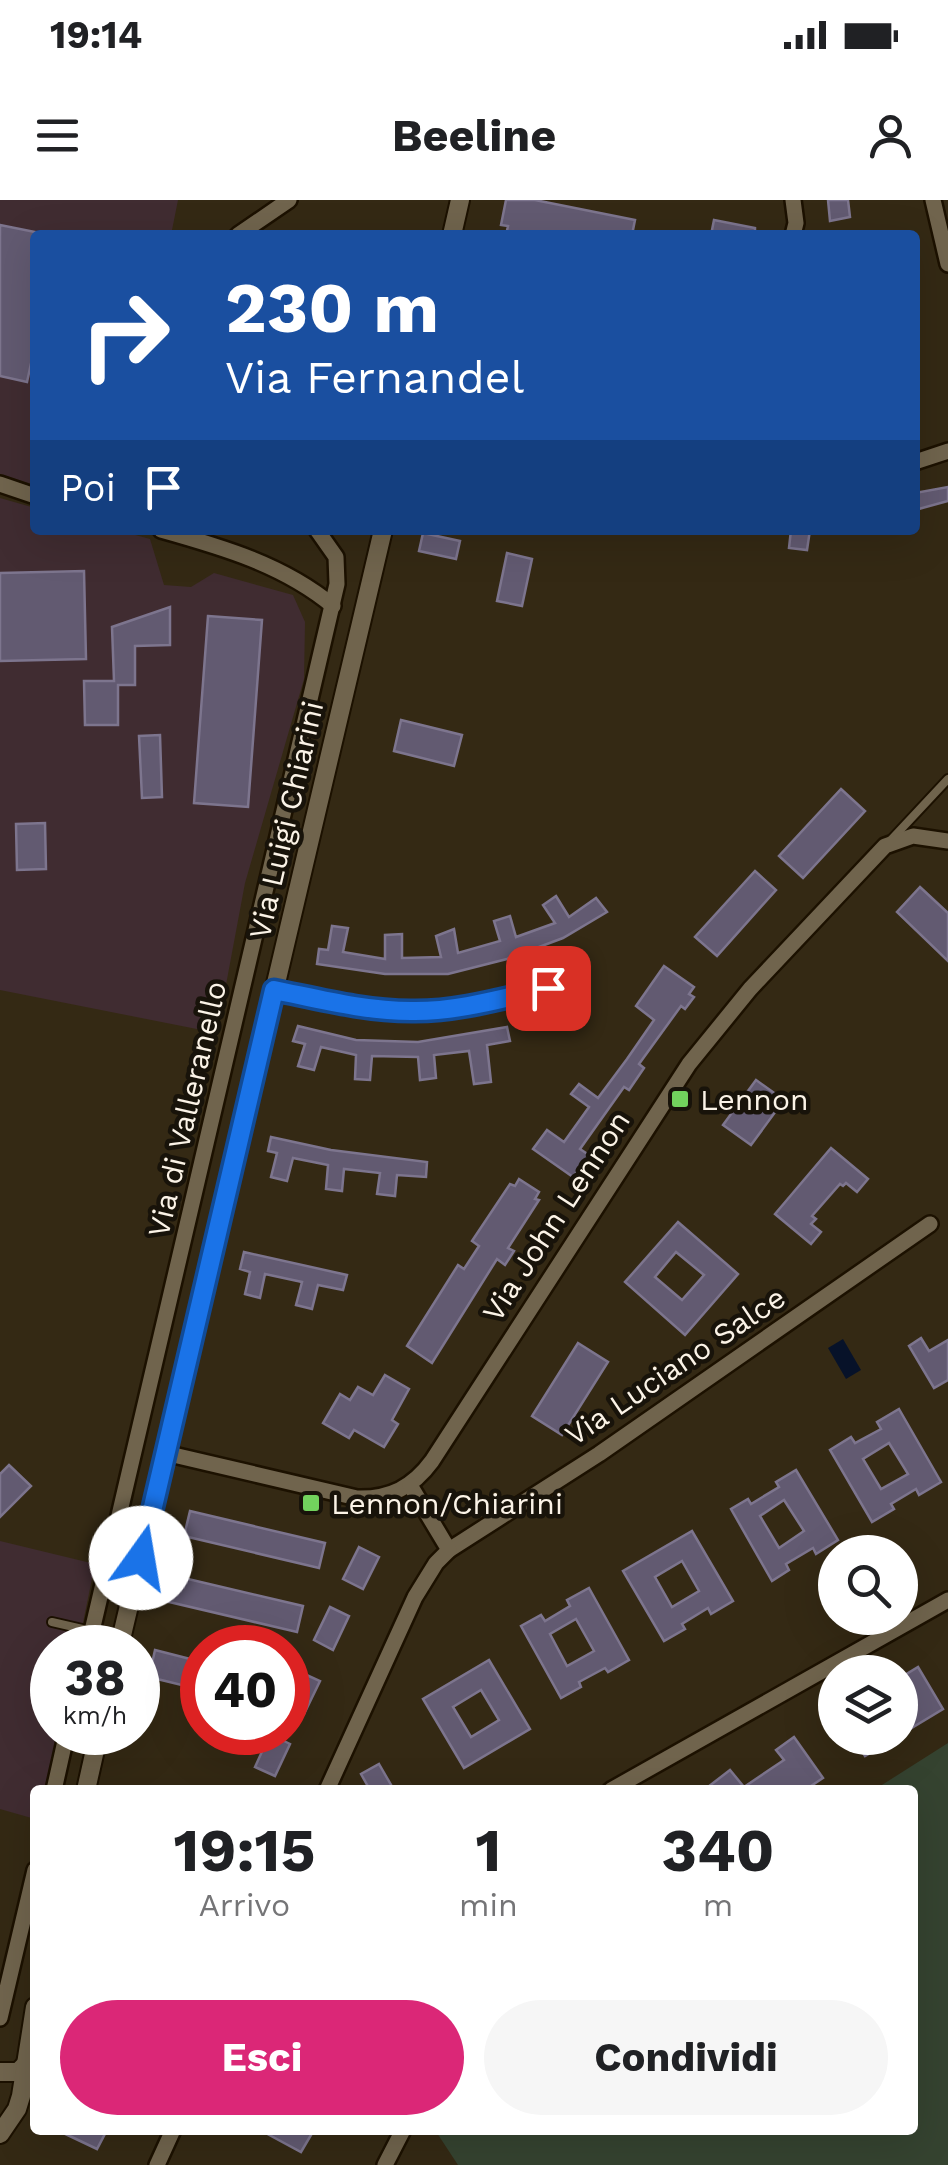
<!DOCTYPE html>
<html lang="it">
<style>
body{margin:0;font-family:"Work Sans",sans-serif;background:#f6f6f6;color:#202124;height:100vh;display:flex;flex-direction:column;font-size:38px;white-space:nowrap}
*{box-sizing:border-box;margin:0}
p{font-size:32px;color:#757577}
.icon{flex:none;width:55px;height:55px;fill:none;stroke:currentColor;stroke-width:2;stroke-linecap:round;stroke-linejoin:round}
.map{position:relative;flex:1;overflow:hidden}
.drawer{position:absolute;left:30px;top:1585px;width:888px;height:350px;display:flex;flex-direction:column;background:#fff;border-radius:10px;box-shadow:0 10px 40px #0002}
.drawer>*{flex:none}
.banner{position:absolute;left:30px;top:30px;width:890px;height:305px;border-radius:10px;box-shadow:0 10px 40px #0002;background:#1a4fa0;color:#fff;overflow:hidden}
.tools{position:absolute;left:818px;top:1335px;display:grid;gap:20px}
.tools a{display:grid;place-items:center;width:100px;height:100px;border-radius:50%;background:#fff;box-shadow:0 10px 40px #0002;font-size:50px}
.speed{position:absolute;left:30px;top:1425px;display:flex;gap:20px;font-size:50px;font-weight:700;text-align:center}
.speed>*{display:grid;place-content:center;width:130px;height:130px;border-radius:50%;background:#fff;box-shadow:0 10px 40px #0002;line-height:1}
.speed small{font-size:25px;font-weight:400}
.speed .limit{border:15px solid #d22;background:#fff;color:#111}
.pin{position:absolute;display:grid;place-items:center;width:85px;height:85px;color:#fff;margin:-42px;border-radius:20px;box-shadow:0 5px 15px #0006}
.me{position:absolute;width:110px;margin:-55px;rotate:13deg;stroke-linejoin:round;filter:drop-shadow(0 0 8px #0008)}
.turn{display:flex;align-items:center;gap:35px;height:210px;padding:0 30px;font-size:45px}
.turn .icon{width:130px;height:130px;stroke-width:2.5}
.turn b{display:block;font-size:70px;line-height:85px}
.then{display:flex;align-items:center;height:95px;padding:0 30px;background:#0003;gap:20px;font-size:38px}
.eta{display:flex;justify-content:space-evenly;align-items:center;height:170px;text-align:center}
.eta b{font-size:60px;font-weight:700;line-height:70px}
.button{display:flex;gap:20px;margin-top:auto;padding:20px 30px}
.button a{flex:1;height:115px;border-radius:60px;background:#db2777;color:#fff;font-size:40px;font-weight:700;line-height:115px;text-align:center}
.button a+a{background:#f6f6f6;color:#202124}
.status{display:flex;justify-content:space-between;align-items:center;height:70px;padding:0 50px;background:#fff;direction:ltr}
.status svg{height:28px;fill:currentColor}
header{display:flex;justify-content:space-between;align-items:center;height:130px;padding:0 30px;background:#fff;font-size:45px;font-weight:700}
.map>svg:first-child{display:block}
.commercial{fill:#402c31}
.green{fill:#354330}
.water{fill:#071229}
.building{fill:#625a71;stroke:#7d758e;stroke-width:2.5;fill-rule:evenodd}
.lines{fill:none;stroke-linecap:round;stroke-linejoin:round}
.service-casing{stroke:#1c1100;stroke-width:12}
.minor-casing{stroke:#1c1100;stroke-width:20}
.tertiary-casing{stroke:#1c1100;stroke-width:22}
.service{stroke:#70644d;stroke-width:8}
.minor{stroke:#70644d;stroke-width:15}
.tertiary{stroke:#70644d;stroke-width:18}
.route-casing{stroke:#114b97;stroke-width:25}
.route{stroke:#1a73e8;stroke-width:18}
.poi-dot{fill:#72d25d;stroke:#18130a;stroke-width:4}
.labels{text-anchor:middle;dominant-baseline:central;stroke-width:9;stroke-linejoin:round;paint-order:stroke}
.street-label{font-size:30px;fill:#fbf3e7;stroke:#18130a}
.poi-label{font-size:30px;fill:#fbf3e7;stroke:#18130a;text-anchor:start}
</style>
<div class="status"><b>19:14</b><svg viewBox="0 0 49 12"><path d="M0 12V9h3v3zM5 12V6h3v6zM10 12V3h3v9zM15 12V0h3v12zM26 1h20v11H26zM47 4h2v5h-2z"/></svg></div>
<header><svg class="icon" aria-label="menu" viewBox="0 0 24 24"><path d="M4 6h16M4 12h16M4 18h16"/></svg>Beeline<svg class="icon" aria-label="person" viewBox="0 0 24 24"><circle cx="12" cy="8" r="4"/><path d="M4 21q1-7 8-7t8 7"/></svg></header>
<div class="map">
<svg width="948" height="1965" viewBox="0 0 948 1965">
<rect width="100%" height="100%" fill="#342914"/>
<g class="commercial">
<path d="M0,0H178L171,35H35V285L0,274Z"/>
<path d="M0,298L35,308V330H117L150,339L164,385L191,387L214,373L293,395L305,422L304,479L245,683L217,833L0,790Z"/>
<path d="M0,1341L95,1364L78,1447L52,1448V1532L59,1533L47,1590H35V1619L0,1609Z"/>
</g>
<path class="green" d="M948,1543V1965H458L435,1930H912V1590H874Z"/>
<path class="water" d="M843,1139L861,1170L846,1179L828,1148Z"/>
<g class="building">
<path d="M506,0H535L635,20L632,35H506L508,26L501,25Z"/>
<path d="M828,0H848L850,17L830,21Z"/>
<path d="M714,20L755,28V35H711Z"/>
<path d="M0,25L35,32V145L27,182L0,176Z"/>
<path d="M948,287V301L915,310V293Z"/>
<path d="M791,330H810L807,350L789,348Z"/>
<path d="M423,333L460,341L456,359L419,351Z"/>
<path d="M507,353L532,359L522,406L497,401Z"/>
<path d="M84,371L86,459L0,461V373Z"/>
<path d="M170,407V445L135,446V485H118V525H85L84,481H114L112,427Z"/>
<path d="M208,416L262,420L248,607L194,603Z"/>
<path d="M401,520L462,535L454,566L394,551Z"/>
<path d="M160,535L162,597L142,598L139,536Z"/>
<path d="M841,589L865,611L803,678L779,656Z"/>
<path d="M45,623L46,669L17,670L16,624Z"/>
<path d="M755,671L776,690L717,756L695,737Z"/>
<path d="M920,687L948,713V761L897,712Z"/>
<path d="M556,696L569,717L596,698L607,712L563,738L507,759L448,774H385L317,764L319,749L328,750L332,726L348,728L343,752L385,759V735L402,734V758L441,757L436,736L454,729L458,753L500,741L494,721L510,716L516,737L555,723L543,705Z"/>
<path d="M664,766L694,787L689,794L694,797L685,809L681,806L639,864L644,868L629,890L624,887L580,949L589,955L573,977L533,949L547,930L564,942L589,907L571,894L579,884L598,898L627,859L654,820L636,806Z"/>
<path d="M298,826L356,840L418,842L507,827L510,841L487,845L491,882L474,884L469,851L434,855L436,878L420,880L418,857L372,856L370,880L355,879L356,855L321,847L314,870L298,866L305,844L293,841Z"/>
<path d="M756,880L784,900L751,945L723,925Z"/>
<path d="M271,937L331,950L427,962L426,977L397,975L395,996L377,994L380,973L344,969L342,991L326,989L328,965L293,958L287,981L271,977L277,953L268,951Z"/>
<path d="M831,948L868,979L857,992L846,983L843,986L840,984L812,1016L816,1019L811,1024L821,1032L811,1044L775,1014Z"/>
<path d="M519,979L539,992L535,999L539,1000L508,1048L514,1051L505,1065L497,1059L432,1163L407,1146L458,1065L464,1069L479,1046L472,1041L510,984L515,986Z"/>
<path d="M678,1022L738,1074L685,1135L625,1082ZM676,1052L704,1075L682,1100L655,1077Z"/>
<path d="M244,1052L347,1075L343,1090L318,1085L312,1109L296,1105L302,1082L265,1074L260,1098L245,1094L250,1072L240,1069Z"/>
<path d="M921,1138L929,1151L948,1140V1180L934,1188L909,1146Z"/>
<path d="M578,1143L608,1162L562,1235L532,1216Z"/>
<path d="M385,1175L409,1189L392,1220L398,1224L384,1247L354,1230L349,1238L323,1223L340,1194L350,1200L358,1187L373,1195Z"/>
<path d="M899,1209L941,1282L919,1295L916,1289L891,1304L894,1309L872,1322L830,1250L851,1237L855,1243L881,1229L877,1222ZM889,1243L908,1274L881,1289L863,1259Z"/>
<path d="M9,1265L31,1286L0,1317V1274Z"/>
<path d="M796,1270L838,1340L816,1354L813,1348L786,1364L789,1370L772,1381L731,1309L748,1299L751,1304L779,1287L776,1282ZM784,1300L804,1331L779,1348L760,1316Z"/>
<path d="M190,1311L325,1343L319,1368L184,1336Z"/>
<path d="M692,1331L733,1401L711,1414L708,1408L682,1424L685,1429L664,1441L623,1371ZM682,1361L699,1391L672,1407L655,1377Z"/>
<path d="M359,1347L379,1357L363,1389L343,1379Z"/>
<path d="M171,1375L303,1406L297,1432L165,1401Z"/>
<path d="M589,1388L629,1460L608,1472L605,1468L579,1482L581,1487L561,1498L521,1426L541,1415L545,1421L570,1406L567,1400ZM576,1419L594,1451L567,1466L550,1434Z"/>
<path d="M330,1407L349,1416L333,1450L314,1440Z"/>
<path d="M155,1450L202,1462V1490L149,1477Z"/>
<path d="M489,1460L530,1529L464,1568L423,1499ZM481,1490L499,1520L471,1537L453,1507Z"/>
<path d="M918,1467L943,1509L900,1535V1478Z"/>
<path d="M300,1472L320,1481L304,1514L288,1506V1498Z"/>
<path d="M270,1534L290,1544L275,1576L255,1567Z"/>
<path d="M794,1537L823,1578L805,1590H704L730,1570L744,1587L784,1560L776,1550Z"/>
<path d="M854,1538H896L865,1556Z"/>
<path d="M379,1564L394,1590H370L361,1574Z"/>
<path d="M57,1930H107L97,1949Z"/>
<path d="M260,1930H314L301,1952Z"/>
</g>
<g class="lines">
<defs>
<g id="service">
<path d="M890,641L948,579"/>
<path d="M52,1422L91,1431"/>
</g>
<g id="minor">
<path d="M793,0L796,23L793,35"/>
<path d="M933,0L948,64"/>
<path d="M238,35L289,0"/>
<path d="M915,262L948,251"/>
<path d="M0,284L35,296"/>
<path d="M161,330C222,347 284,365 333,406"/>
<path d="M274,790C319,799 365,811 411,811C457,812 504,797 548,788"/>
<path d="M165,1253L357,1298C390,1299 413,1287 432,1261L689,864L750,789L885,646L913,636L948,641"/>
<path d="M449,1350L599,1254L930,1024"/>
<path d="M88,1448L337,384L336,357L317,330"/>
<path d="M54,1590L67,1532"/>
<path d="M327,1590L415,1397L436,1363L449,1350L410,1285"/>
<path d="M611,1590L948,1400"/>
<path d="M0,1818L35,1670"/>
<path d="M157,1965L173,1930"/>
<path d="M385,1965L403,1930"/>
</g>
<g id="tertiary">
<path d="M452,35L460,0"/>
<path d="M119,1448L383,330"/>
<path d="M86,1590L99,1532"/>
<path d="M0,1872H18L27,1863"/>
<path d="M0,1934L17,1909L21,1896L35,1807"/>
</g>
</defs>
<use href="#service" class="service-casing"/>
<use href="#minor" class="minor-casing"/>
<use href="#tertiary" class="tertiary-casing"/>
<use href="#service" class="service"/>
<use href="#minor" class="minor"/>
<use href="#tertiary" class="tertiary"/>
</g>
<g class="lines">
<defs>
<path id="route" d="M141,1358L274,790C319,799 365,811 411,811C457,812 504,798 548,788"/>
</defs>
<use href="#route" class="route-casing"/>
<use href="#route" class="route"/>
</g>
<g class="poi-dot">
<rect x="670" y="889" width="20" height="20" rx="5"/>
<rect x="301" y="1293" width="20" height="20" rx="5"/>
</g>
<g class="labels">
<g class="street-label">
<text transform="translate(286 620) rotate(-77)">Via Luigi Chiarini</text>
<text transform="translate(187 909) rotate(-77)">Via di Valleranello</text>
<text transform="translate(556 1016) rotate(-57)">Via John Lennon</text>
<text transform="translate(675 1166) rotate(-34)">Via Luciano Salce</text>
</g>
<g class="poi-label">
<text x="700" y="899">Lennon</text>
<text x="331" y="1303">Lennon/Chiarini</text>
</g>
</g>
</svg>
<div class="tools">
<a><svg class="icon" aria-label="search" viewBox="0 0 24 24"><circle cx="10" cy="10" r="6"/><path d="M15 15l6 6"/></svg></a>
<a><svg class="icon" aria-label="layers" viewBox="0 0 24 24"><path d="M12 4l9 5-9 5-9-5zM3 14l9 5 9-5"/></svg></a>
</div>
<div class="speed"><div>38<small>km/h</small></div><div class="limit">40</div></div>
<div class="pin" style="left:548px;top:788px;background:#d93025"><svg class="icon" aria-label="arrive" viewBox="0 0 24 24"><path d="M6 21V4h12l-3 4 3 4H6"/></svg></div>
<svg class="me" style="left:141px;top:1358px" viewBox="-20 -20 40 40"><circle r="19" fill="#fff"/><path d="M0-13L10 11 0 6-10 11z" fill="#1a73e8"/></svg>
<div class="banner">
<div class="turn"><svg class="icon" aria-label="right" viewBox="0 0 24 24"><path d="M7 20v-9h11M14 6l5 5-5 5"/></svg><div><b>230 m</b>Via Fernandel</div></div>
<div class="then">Poi<svg class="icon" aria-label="arrive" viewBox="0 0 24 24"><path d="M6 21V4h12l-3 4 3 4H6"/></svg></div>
</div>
<section class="drawer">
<div class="eta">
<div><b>19:15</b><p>Arrivo</p></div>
<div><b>1</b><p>min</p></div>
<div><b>340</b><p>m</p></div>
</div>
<div class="button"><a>Esci</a><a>Condividi</a></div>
</section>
</div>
